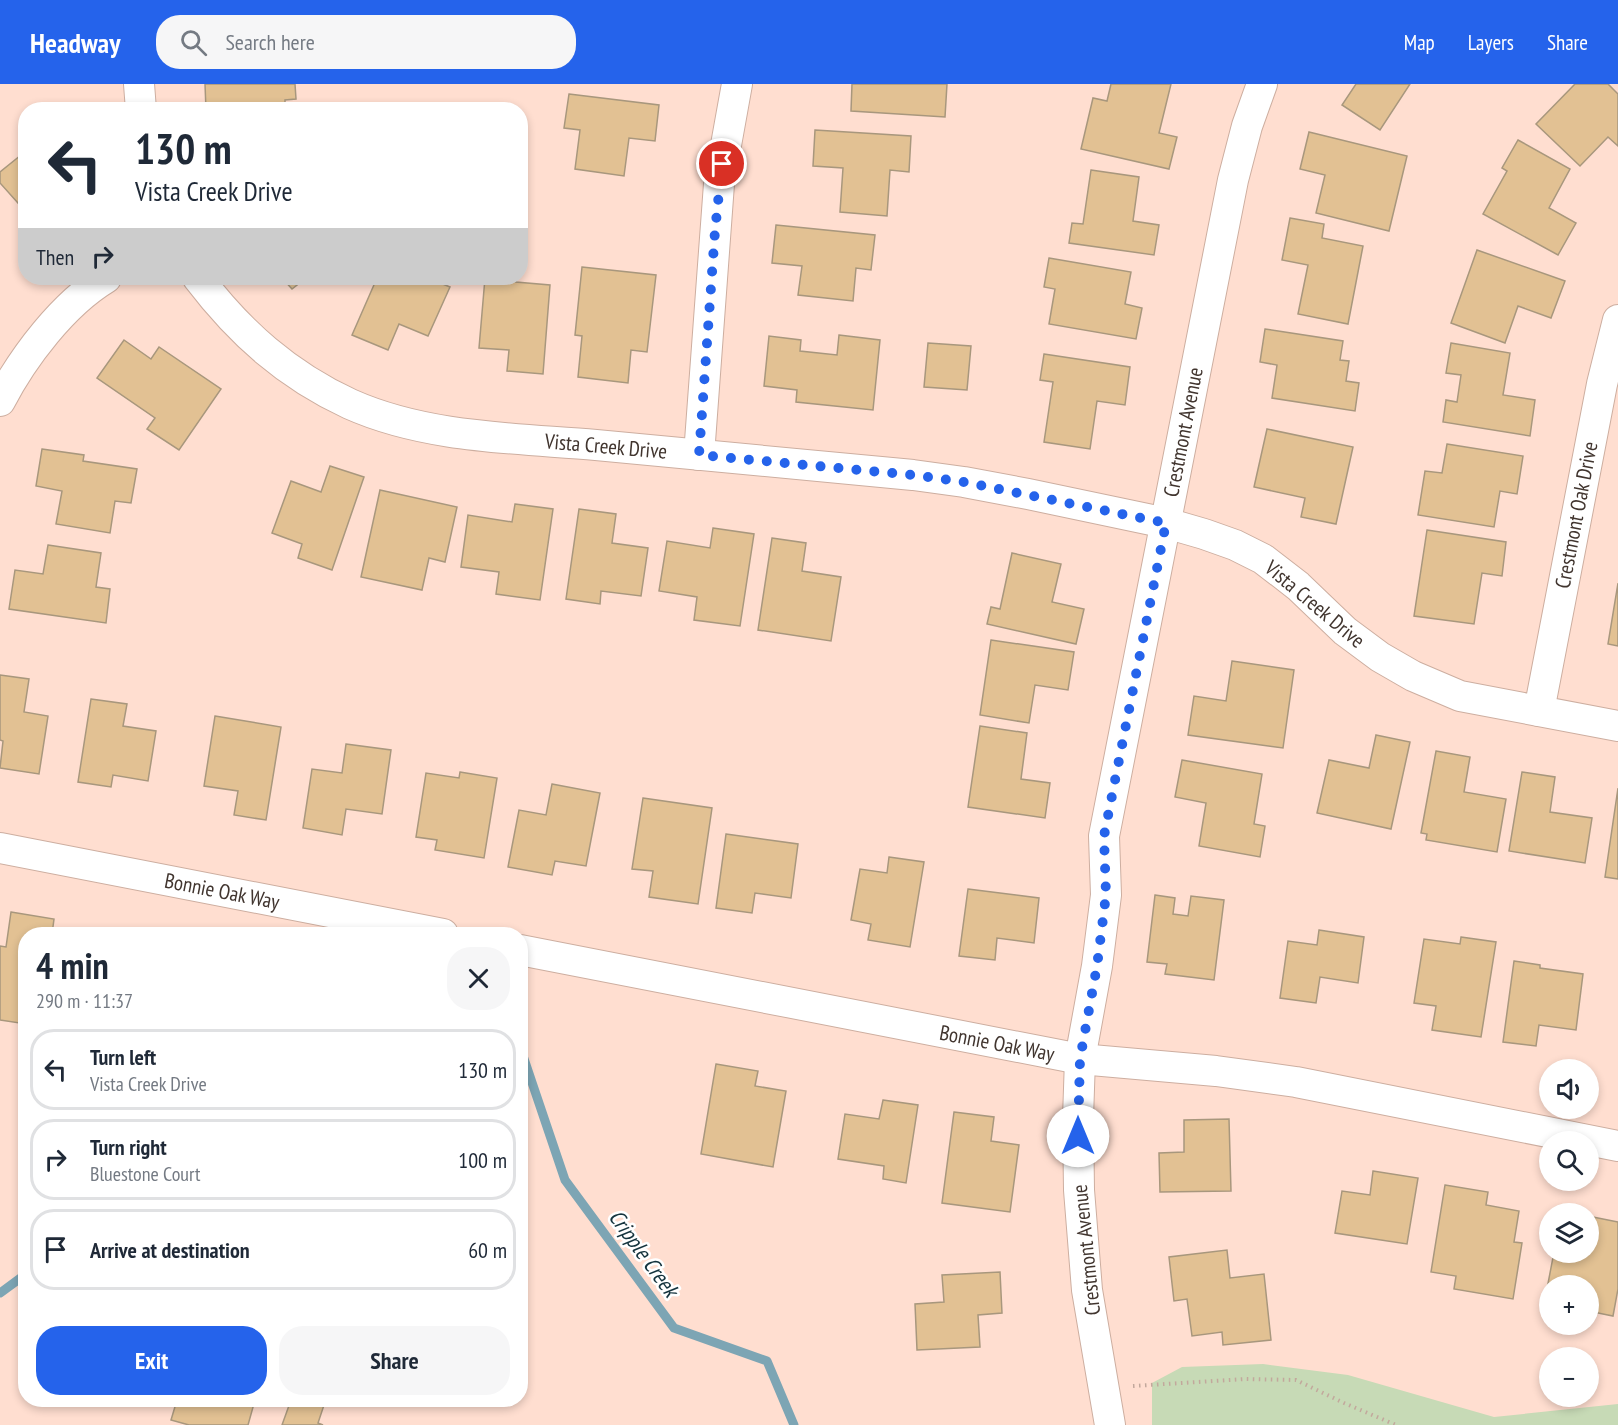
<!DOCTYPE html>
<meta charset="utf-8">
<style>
body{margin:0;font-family:"PT Sans Narrow",sans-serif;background:#f6f6f7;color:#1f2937;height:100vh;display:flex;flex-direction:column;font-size:22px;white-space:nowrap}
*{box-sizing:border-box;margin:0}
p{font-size:20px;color:#747a83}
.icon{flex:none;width:33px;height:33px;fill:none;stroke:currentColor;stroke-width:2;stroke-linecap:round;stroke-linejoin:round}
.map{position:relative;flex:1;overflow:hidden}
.details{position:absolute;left:18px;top:843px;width:510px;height:480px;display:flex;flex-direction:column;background:#fff;border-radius:24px;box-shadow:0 3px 9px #0003}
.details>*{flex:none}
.hud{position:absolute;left:18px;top:18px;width:510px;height:183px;border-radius:24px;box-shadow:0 3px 9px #0003;background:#fff;color:#1f2937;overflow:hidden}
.tools{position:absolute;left:1539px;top:975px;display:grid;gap:12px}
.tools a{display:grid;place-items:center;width:60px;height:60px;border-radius:50%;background:#fff;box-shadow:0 3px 9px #0003;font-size:30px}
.pin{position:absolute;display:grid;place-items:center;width:51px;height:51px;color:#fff;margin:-26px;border:3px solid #fff;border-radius:50%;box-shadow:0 2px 6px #0007}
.me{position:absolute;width:66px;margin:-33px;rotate:0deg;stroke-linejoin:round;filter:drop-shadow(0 0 4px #0008)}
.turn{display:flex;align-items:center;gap:21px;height:126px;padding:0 18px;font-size:27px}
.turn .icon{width:78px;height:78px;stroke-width:2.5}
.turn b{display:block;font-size:42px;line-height:51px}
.then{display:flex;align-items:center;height:57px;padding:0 18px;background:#0003;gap:12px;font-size:22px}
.round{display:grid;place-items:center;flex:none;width:63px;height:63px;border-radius:24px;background:#f6f6f7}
.headline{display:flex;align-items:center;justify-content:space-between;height:102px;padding:0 18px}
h1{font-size:36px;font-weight:700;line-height:45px}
.action{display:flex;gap:12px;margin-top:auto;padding:12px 18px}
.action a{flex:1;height:69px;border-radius:24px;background:#2563eb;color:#fff;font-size:24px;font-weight:700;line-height:69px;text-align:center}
.action a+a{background:#f6f6f7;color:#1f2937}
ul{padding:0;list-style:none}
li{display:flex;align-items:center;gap:18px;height:81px;margin:0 12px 9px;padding:0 6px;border:3px solid #e0e1e3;border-radius:24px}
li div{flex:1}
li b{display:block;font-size:22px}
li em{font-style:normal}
header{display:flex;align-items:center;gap:36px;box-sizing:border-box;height:84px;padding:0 30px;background:#2563eb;color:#fff}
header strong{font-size:28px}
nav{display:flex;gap:33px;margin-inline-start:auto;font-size:21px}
.search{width:420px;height:54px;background:#f6f6f7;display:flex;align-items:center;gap:15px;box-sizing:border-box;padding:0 21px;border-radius:24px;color:#747a83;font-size:22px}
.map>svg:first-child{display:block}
.green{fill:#c7dab6}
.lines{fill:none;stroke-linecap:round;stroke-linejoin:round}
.stream{stroke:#7da5b4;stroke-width:9}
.building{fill:#e2c193;stroke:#a8977d;stroke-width:1.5}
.street-casing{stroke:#cdaea0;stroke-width:32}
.path{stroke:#c2a89c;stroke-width:4;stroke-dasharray:1.5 4.5;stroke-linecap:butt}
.street{stroke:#fff;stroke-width:30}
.route{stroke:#2563eb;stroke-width:10;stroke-dasharray:0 18}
.labels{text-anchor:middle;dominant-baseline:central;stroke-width:5;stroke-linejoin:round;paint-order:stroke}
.street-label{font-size:21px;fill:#41352f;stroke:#fff}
.water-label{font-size:22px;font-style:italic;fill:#14333d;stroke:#fff}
</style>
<header>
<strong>Headway</strong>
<div class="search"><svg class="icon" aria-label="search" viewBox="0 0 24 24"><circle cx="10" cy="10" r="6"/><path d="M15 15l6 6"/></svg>Search here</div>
<nav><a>Map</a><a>Layers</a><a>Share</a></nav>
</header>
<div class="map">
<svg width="1618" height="1341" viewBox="0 0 1618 1341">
<rect width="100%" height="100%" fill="#ffded0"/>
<path class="green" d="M1263,1280L1348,1291L1494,1333L1618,1320V1341H1152V1299L1182,1283Z"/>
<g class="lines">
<g class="stream">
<path d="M520,963L565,1096L674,1244L767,1277L794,1341"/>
<path d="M0,1209L26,1190"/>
</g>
</g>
<g class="building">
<path d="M205,0H295L296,15L285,16V26H206Z"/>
<path d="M852,0H947L945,33L851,27Z"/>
<path d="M1111,0H1171L1159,49L1177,53L1169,85L1081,65L1093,14L1107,17Z"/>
<path d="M1356,0H1410L1380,46L1342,21Z"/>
<path d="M1575,0H1608L1618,10V62L1608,53L1580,82L1536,40Z"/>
<path d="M569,10L659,21L655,57L629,54L624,92L575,85L580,46L564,44Z"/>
<path d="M815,46L911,52L909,88L890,86L887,132L840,128L843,84L813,82Z"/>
<path d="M1309,48L1407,72L1389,147L1316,129L1325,91L1300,85Z"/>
<path d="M1518,56L1570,85L1549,124L1576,139L1558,171L1483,130L1507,87L1502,84Z"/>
<path d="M26,67V128L0,99V88Z"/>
<path d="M1091,86L1139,93L1133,137L1159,141L1154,171L1069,159L1072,139L1083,140Z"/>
<path d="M1290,134L1324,140L1322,154L1363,162L1348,240L1298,230L1308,181L1282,176Z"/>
<path d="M776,141L875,151L871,186L856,184L853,217L798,211L802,182L772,179Z"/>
<path d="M1477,166L1565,197L1551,234L1518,222L1505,259L1451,239Z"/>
<path d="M1049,174L1131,188L1125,220L1142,224L1136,255L1049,240L1055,205L1044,203Z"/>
<path d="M582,183L656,191L647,268L631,266L628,299L578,293L582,252L575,251Z"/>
<path d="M282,194H306L292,205Z"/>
<path d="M377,194H428L450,203L428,252L399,240L388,266L352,251Z"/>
<path d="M485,194H517L516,198L550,201L543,290L507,287L509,266L479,264Z"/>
<path d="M1265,245L1343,257L1340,276L1349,277L1346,297L1359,299L1355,327L1272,314L1277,281L1260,278Z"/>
<path d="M839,251L880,256L873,326L796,318L797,306L764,302L769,252L801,256L800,267L837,271Z"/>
<path d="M124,256L151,275L159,263L221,305L179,366L147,345L155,334L97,294Z"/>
<path d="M928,259L971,262L967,306L924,303Z"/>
<path d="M1451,259L1510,269L1503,311L1535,316L1530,352L1443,338L1446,316L1457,318L1461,291L1446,289Z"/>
<path d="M1044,270L1130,283L1125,321L1097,317L1090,365L1044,358L1053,298L1040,296Z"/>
<path d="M1267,345L1353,363L1336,440L1301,433L1305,414L1254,403Z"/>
<path d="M1447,360L1523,372L1517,410L1500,407L1494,443L1418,431L1425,387L1442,389Z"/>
<path d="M42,365L84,371L83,377L137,385L131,419L115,417L110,449L56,440L62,407L36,402Z"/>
<path d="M330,382L364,393L332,486L298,474L302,460L272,449L291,397L321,408Z"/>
<path d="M380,406L457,423L445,478L429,474L422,506L361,493Z"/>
<path d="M515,420L553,425L540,516L496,510L499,488L461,483L468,431L512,438Z"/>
<path d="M579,425L616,430L612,459L648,464L641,512L601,507L600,520L566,515Z"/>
<path d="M713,444L754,450L740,542L694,536L697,513L659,507L667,457L710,464Z"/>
<path d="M1427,446L1506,458L1502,492L1482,489L1474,540L1414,532Z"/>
<path d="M772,454L806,459L802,487L841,493L831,557L758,546Z"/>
<path d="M48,461L101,469L96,503L110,505L106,539L9,525L15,486L43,490Z"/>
<path d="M1012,469L1061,480L1052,518L1084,525L1076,560L987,540L991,523L1000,525Z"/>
<path d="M1618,499V562L1608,560Z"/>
<path d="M991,556L1074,568L1068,606L1035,601L1029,639L980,631Z"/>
<path d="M1232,577L1294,586L1283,664L1188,651L1194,612L1226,617Z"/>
<path d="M0,591L29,595L24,628L48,632L39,690L0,684L3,657L0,656Z"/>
<path d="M91,615L127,620L123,642L156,647L148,697L113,691L111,703L78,698Z"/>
<path d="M215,632L281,643L266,736L234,731L238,707L204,702Z"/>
<path d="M980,642L1027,649L1021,695L1050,699L1045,734L968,723Z"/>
<path d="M1376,651L1410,658L1391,745L1317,729L1329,676L1369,684Z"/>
<path d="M346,660L391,666L382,730L346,725L342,751L303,744L312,685L342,689Z"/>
<path d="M1436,667L1470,673L1464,708L1506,715L1497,768L1426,756L1427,750L1421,749Z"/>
<path d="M1182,676L1262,690L1254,740L1265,742L1260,773L1199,762L1206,719L1175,713Z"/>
<path d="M460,688L497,694L484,774L435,766L437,756L416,753L426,689L459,694Z"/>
<path d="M1522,688L1555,693L1550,728L1592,734L1585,779L1509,767Z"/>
<path d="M552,700L600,709L586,782L555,777L552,791L508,783L519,726L546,731Z"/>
<path d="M1618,704V795L1605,793Z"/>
<path d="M643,714L712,724L698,820L649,813L653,787L632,785Z"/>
<path d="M726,750L798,760L791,814L755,809L752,829L716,824Z"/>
<path d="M889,773L924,778L910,863L868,856L871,840L851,836L860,785L887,789Z"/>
<path d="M968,805L1039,814L1034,859L997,854L995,876L959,872Z"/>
<path d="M1155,811L1175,814L1173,830L1188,832L1191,812L1224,816L1214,896L1165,890L1167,880L1147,878Z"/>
<path d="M11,828L54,835L52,850H26V940L0,936V862L6,863Z"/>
<path d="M1319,846L1364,853L1358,899L1320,893L1316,919L1280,914L1288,857L1317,861Z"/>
<path d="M1461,853L1496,858L1481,953L1432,946L1436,922L1414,919L1424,855L1460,860Z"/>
<path d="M1514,877L1540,881V884L1583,890L1576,946L1539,941L1536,962L1503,958Z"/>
<path d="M716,980L758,987L755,1002L786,1007L773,1083L701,1070Z"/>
<path d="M883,1016L918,1021L906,1099L883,1095L884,1082L838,1075L845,1030L879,1035Z"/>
<path d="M954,1028L994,1033L991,1057L1019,1061L1010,1128L942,1119Z"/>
<path d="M1229,1035L1231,1107L1160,1108L1159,1069L1184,1068V1036Z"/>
<path d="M1373,1087L1418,1094L1407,1160L1335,1149L1342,1107L1370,1111Z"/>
<path d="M1445,1101L1488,1108L1486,1121L1519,1127L1514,1158L1522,1159L1513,1215L1454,1205L1456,1192L1431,1188Z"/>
<path d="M1593,1133L1618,1138V1205L1613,1232L1588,1227V1202H1550V1211L1546,1210L1554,1168H1588V1154Z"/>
<path d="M1227,1166L1230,1194L1264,1190L1271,1256L1223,1261L1222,1248L1192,1252L1187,1215L1174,1217L1169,1173Z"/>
<path d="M1000,1188L1002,1229L978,1231L980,1263L917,1266L915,1220L944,1218L942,1191Z"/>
<path d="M177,1316H255L248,1341H189L171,1336Z"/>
<path d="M291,1316H316L325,1318L318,1339L323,1341H282Z"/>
</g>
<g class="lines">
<defs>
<g id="street">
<path d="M139,0L141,26"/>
<path d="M198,194C240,249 287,291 350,320C426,354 514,354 596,361C701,371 807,381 913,391L964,398L1028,410L1166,439L1204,450L1235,461L1263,475L1298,502L1345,547L1380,573L1413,592L1460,612L1618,642"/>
<path d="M0,317C23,273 63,220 106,194"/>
<path d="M699,371L719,100L737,0"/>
<path d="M1539,627L1602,300L1618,236"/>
<path d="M0,764L443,850"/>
<path d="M520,866L1080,975L1216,987L1296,998L1618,1062"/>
<path d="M1110,1341L1087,1206L1079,1106L1078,1034L1080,975L1097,882L1106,811L1104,752L1233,96L1247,42L1262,0"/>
</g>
</defs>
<use href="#street" class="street-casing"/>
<path class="path" d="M1133,1302L1245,1295L1296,1296L1344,1319L1396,1341"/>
<use href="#street" class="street"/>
</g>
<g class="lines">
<path class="route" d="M722,80L715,147L699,371L913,391L964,398L1166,439L1104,752L1106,811L1097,882L1080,975L1078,1052"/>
</g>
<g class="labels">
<g class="street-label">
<text transform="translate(1183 348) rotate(-79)">Crestmont Avenue</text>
<text transform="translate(606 362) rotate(5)">Vista Creek Drive</text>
<text transform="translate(1576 431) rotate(-79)">Crestmont Oak Drive</text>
<text transform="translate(1315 520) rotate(40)">Vista Creek Drive</text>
<text transform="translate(222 807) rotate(11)">Bonnie Oak Way</text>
<text transform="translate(997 959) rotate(11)">Bonnie Oak Way</text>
<text transform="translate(1086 1166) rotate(-96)">Crestmont Avenue</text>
</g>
<g class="water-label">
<text transform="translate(644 1169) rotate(54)">Cripple Creek</text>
</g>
</g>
</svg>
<div class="tools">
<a><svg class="icon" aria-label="sound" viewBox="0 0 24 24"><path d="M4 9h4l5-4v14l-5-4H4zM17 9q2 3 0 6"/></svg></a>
<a><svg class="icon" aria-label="search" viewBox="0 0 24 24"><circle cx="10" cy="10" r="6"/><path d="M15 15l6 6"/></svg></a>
<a><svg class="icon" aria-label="layers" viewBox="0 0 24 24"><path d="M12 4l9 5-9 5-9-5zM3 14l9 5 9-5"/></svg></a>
<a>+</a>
<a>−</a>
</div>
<div class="pin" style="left:722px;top:80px;background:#d93025"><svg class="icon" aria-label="arrive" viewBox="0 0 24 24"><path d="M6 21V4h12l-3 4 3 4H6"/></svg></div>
<svg class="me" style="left:1078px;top:1052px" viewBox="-20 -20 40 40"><circle r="19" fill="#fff"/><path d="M0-13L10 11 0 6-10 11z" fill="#2563eb"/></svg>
<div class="hud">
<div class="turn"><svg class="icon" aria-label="left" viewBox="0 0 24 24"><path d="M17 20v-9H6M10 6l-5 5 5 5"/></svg><div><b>130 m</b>Vista Creek Drive</div></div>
<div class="then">Then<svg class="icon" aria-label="right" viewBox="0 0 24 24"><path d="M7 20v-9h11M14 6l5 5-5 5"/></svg></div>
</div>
<section class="details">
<div class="headline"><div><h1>4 min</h1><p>290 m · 11:37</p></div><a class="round"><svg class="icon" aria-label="close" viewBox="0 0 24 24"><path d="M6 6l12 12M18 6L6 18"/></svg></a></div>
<ul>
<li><svg class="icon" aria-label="left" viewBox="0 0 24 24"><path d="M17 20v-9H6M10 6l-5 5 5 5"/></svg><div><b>Turn left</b><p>Vista Creek Drive</p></div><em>130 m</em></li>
<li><svg class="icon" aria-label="right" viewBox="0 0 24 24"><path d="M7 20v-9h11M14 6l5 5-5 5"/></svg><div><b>Turn right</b><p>Bluestone Court</p></div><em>100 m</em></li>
<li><svg class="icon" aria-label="arrive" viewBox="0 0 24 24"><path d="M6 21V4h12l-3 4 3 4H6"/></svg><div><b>Arrive at destination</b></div><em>60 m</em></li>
</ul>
<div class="action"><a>Exit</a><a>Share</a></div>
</section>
</div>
